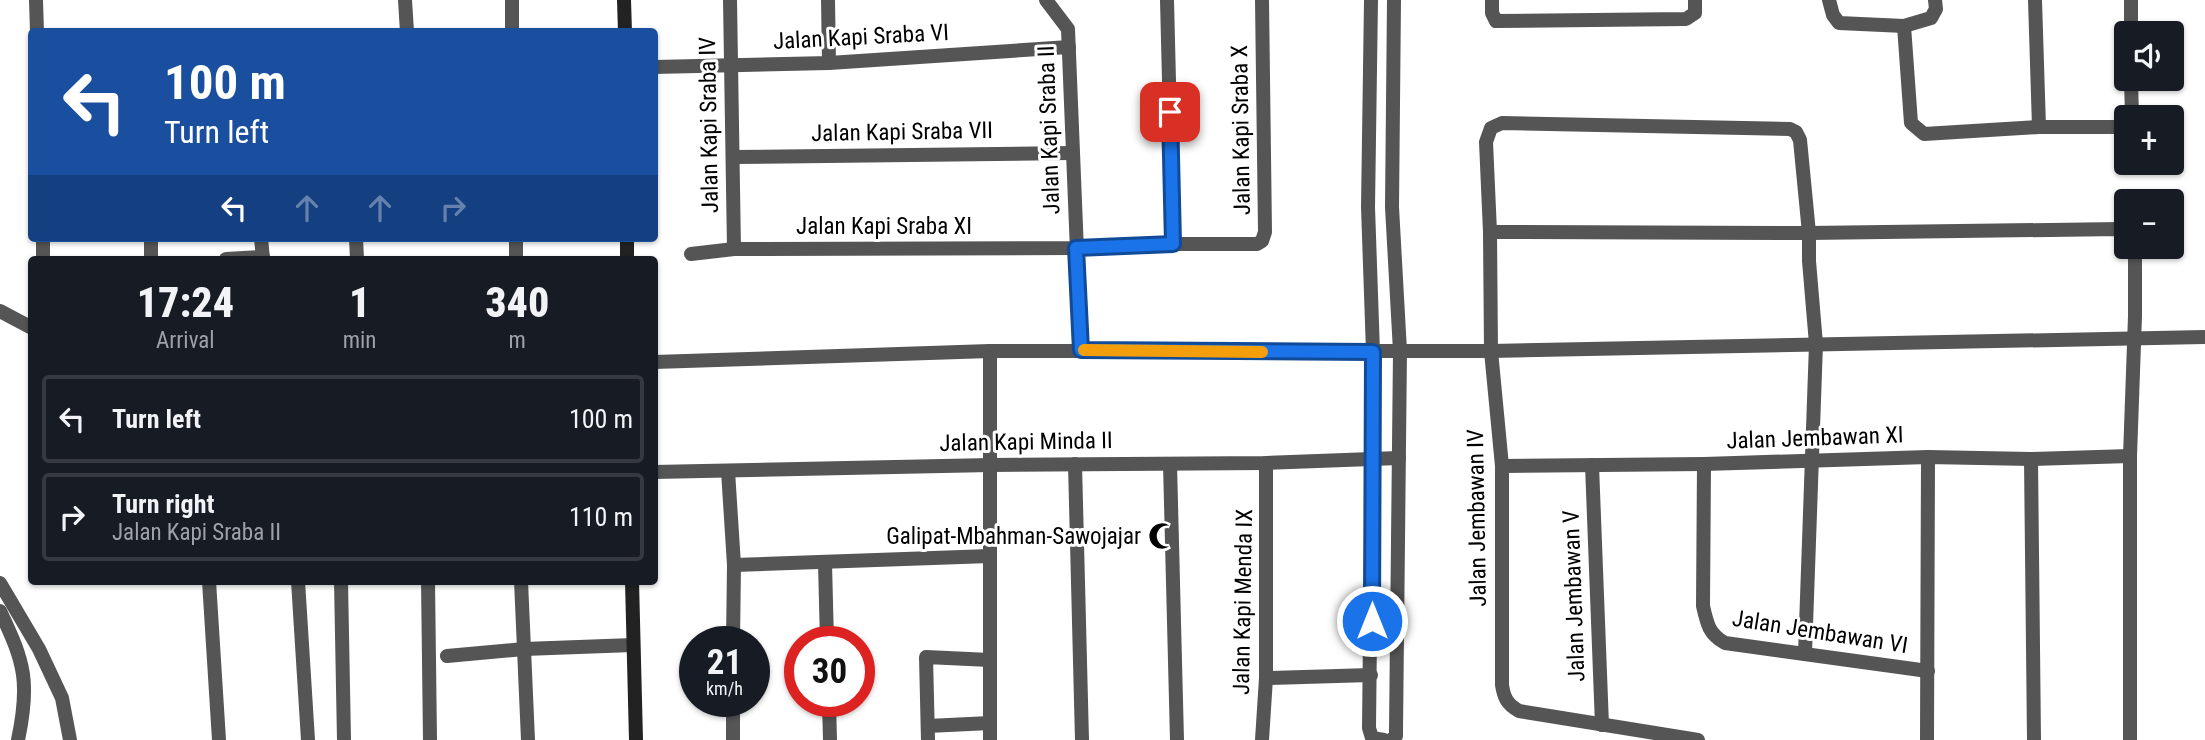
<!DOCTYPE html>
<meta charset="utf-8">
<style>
body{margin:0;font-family:"Roboto Condensed",sans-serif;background:#242831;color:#f1f3f6;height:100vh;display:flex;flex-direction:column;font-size:26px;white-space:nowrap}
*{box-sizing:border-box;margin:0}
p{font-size:23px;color:#9ea1a6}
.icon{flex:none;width:38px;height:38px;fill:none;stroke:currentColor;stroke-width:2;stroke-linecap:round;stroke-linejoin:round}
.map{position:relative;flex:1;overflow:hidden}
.side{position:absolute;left:28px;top:256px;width:630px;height:329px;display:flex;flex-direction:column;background:#171b24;border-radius:7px;box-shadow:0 2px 5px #0004}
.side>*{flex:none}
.banner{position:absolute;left:28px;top:28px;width:630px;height:214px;border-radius:7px;box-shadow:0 2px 5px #0004;background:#1a4fa0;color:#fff;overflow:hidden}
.tools{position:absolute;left:2114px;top:21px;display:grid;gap:14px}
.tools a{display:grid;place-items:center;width:70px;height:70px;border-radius:7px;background:#171b24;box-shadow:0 2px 5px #0004;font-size:35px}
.speed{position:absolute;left:679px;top:626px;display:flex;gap:14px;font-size:35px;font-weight:700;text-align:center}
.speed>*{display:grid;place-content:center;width:91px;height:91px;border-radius:50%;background:#171b24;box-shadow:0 2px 5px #0004;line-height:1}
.speed small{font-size:18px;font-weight:400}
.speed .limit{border:10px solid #d22;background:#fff;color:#111}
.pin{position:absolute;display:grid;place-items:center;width:60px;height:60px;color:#fff;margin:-30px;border-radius:14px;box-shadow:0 4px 10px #0006}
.me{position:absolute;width:77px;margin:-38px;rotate:0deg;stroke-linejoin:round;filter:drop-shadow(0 0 5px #0008)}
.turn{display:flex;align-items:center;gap:24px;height:147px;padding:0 21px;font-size:32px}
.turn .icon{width:91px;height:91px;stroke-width:2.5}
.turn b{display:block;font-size:49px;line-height:60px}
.lanes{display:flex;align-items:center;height:66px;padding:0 21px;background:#0003;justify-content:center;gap:35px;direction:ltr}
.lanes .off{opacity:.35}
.eta{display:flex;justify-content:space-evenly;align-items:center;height:119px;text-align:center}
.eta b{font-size:42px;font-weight:800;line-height:49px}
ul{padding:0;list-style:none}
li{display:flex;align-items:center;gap:21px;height:88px;margin:0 14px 10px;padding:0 7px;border:4px solid #363941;border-radius:7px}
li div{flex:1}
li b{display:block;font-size:26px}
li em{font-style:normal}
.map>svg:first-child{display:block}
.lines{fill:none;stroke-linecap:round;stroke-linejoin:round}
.street{stroke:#555;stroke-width:14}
.secondary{stroke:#222;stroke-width:14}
.route-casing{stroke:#114b97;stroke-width:18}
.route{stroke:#1a73e8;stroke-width:12}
.slow{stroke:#f59e0b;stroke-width:12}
.labels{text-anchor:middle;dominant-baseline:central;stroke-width:6;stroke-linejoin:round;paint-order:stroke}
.street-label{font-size:23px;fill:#000;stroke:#fff}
.poi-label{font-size:23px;fill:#000;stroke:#fff;text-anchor:end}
</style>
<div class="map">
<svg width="2205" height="740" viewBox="0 0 2205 740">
<rect width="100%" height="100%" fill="#fff"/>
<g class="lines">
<g class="street">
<path d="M36,0L37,32"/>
<path d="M405,0L407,32"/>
<path d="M512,0V32"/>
<path d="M730,0L734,249"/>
<path d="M828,0L829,63"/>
<path d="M1046,0L1068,29L1081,350"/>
<path d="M1167,0L1173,244"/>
<path d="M1371,0L1368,207L1373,352L1369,728L1372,738L1384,740"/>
<path d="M1492,0V13L1496,21L1686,19L1695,13V0"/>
<path d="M1829,0L1833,15L1839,23L1904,26L1931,18L1936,9L1935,0"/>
<path d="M2035,0L2039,127"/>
<path d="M2131,0V33"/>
<path d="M1904,26L1911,123L1924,134L2039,127H2119L2126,125"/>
<path d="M654,67L829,63L1069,47"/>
<path d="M2131,79L2132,117"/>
<path d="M733,157L1071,153"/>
<path d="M1490,232L1809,233L2120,229L2126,232"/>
<path d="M43,238V259"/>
<path d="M151,238V259"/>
<path d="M261,238L263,259"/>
<path d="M356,238L357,259"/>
<path d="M516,238V259"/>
<path d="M691,254L734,249L1076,248L1173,244H1257L1262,241L1265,232L1262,0"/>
<path d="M226,259L263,257"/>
<path d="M0,311L32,328"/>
<path d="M654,362L990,351H1491L2205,337"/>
<path d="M2031,459L2034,740"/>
<path d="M1075,464L1082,740"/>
<path d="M1170,464L1177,740"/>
<path d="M1704,464L1703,606C1707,624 1709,634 1725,643L1928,671"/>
<path d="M1592,465L1602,725"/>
<path d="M1502,466L1704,464L1928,457L2031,459L2130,456"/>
<path d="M728,471L734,565L733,642"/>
<path d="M654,472L991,465L1266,463L1399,458"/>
<path d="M825,563L827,642"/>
<path d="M734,565L990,556"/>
<path d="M209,581L219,740"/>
<path d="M298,581L308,740"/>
<path d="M341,581L344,740"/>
<path d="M428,581L430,740"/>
<path d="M521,581L528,740"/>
<path d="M0,583L39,649L62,698L70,740"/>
<path d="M0,611C25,663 30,683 18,740"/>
<path d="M447,656L524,649L633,645"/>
<path d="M1266,678L1371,675"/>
<path d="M829,702L830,740"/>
<path d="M928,726L990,723"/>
<path d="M733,740V702"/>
<path d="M928,740L926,657L990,660"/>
<path d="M990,740V351"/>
<path d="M1262,740L1266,678V463"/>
<path d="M1391,740L1396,736V730L1400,351L1392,207L1394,0"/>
<path d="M1698,740L1519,711C1507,704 1504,698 1502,685V466L1491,351L1490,232L1486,142L1491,128L1502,123L1790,129L1796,132L1800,140L1809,233V261L1816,344L1805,654"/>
<path d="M1927,740L1928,457"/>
<path d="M2130,740V456L2135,316V247"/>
</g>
<g class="secondary">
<path d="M624,0L625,32"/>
<path d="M627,238V259"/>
<path d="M632,581L636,740"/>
</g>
</g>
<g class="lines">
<defs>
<path id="route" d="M1170,112L1173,244L1076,248L1081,350L1373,352L1372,621"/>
</defs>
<use href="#route" class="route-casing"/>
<use href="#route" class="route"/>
<path class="slow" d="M1084,350L1262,352"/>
</g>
<defs>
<symbol id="mosque-bare" viewBox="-9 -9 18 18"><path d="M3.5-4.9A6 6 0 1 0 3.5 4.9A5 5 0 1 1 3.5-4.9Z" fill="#000" stroke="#fff" stroke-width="2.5" paint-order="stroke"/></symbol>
</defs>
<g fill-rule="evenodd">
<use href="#mosque-bare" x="1143" y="517" width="38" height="38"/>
</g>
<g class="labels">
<g class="street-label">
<text transform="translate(861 37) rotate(-3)">Jalan Kapi Sraba VI</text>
<text transform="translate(709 125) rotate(-91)">Jalan Kapi Sraba IV</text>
<text transform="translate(1049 130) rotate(-92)">Jalan Kapi Sraba II</text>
<text transform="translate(1241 130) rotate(-91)">Jalan Kapi Sraba X</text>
<text transform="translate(902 132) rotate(-1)">Jalan Kapi Sraba VII</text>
<text x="884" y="226">Jalan Kapi Sraba XI</text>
<text transform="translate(1815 438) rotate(-2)">Jalan Jembawan XI</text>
<text transform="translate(1026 442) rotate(-1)">Jalan Kapi Minda II</text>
<text transform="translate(1477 518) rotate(-91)">Jalan Jembawan IV</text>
<text transform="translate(1574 596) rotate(-92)">Jalan Jembawan V</text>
<text transform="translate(1243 602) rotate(-89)">Jalan Kapi Menda IX</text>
<text transform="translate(1820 632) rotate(9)">Jalan Jembawan VI</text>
</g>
<g class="poi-label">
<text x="1141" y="536">Galipat-Mbahman-Sawojajar</text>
</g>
</g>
</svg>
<div class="tools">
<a><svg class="icon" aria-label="sound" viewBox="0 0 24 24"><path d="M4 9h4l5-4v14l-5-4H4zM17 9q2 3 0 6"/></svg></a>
<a>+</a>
<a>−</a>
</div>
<div class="speed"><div>21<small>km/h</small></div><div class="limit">30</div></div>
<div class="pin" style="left:1170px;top:112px;background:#d93025"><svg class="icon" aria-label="arrive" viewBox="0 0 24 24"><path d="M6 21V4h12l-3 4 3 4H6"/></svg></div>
<svg class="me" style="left:1372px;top:621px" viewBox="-20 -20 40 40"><circle r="17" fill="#1a73e8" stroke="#fff" stroke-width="3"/><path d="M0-11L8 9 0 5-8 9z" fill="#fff"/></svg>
<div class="banner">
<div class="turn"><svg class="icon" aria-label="left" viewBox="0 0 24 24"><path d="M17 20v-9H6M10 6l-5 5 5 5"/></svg><div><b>100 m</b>Turn left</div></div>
<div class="lanes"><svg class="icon" aria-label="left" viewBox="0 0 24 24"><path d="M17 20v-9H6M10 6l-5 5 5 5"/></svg><svg class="icon off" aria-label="ahead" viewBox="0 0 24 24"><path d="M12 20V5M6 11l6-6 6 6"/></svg><svg class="icon off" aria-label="ahead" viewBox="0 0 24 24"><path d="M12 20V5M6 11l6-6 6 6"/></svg><svg class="icon off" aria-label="right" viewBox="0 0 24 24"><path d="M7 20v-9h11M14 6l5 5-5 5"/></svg></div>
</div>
<section class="side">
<div class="eta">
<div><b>17:24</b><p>Arrival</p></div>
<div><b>1</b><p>min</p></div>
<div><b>340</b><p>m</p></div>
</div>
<ul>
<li><svg class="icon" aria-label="left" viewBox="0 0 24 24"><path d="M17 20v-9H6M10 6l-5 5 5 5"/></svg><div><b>Turn left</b></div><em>100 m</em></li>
<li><svg class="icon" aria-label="right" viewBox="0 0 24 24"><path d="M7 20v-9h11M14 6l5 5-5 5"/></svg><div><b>Turn right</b><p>Jalan Kapi Sraba II</p></div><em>110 m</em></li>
</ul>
</section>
</div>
